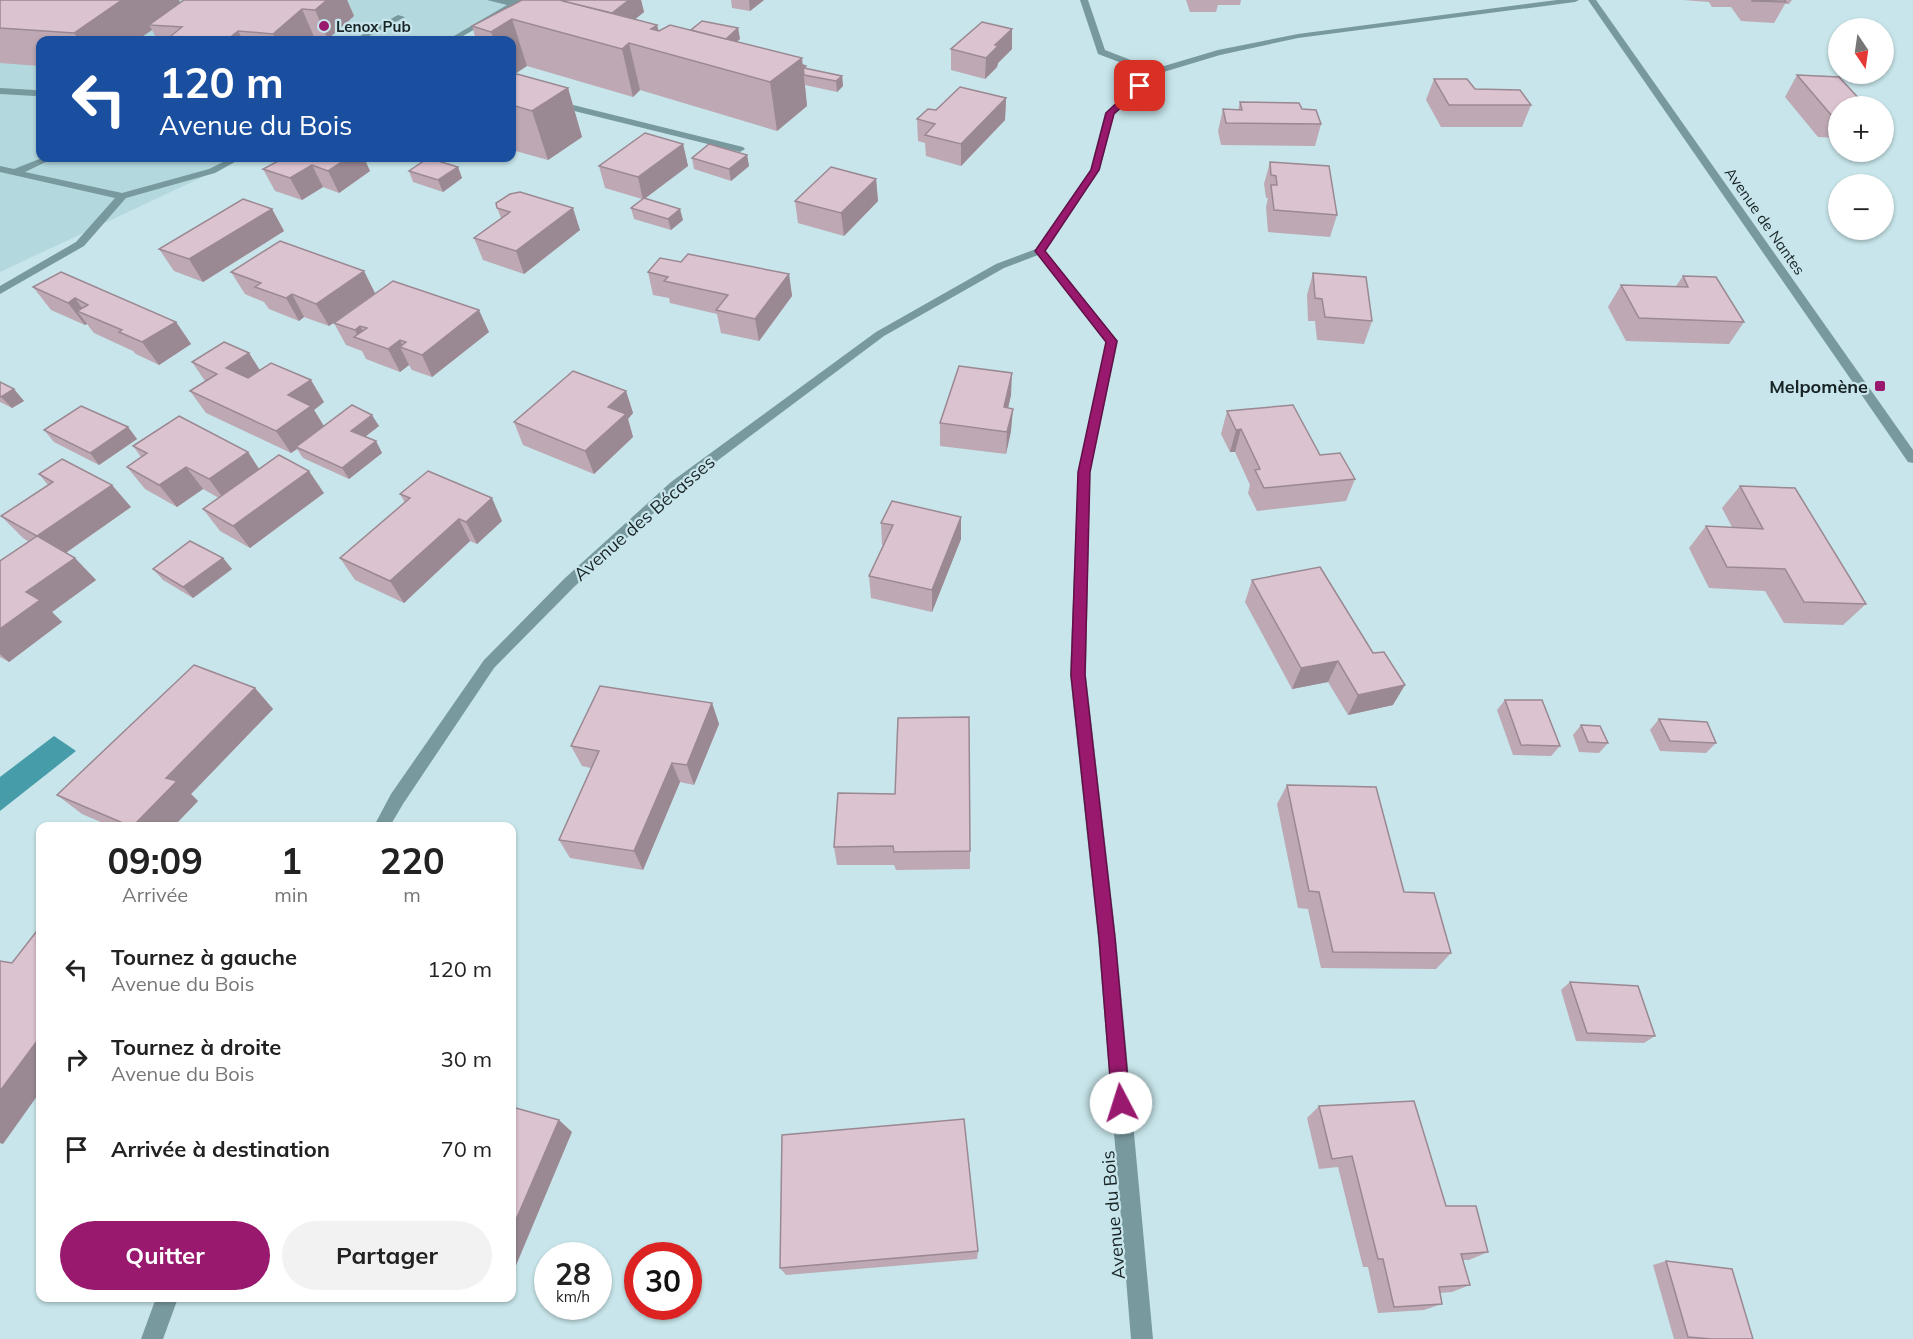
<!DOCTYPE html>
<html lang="fr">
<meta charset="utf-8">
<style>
body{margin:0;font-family:Mulish,sans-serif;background:#f2f2f2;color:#222;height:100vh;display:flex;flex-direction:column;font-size:22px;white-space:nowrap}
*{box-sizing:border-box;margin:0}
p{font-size:20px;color:#767676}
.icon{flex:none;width:33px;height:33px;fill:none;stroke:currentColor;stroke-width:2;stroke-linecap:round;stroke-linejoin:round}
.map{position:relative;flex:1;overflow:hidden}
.details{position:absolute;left:36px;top:822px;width:480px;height:480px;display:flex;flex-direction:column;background:#fff;border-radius:12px;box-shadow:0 2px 4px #0004}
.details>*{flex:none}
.hud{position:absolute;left:36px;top:36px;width:480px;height:126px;border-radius:12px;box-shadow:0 2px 4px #0004;background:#1a4fa0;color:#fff;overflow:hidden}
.needle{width:39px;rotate:167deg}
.fabs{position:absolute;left:1828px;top:18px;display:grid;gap:12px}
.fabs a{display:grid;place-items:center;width:66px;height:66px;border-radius:50%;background:#fff;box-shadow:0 2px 4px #0004;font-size:30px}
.speed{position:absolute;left:534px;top:1242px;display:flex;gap:12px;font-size:30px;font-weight:700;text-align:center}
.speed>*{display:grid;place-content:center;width:78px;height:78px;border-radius:50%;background:#fff;box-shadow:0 2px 4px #0004;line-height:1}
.speed small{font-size:15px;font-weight:400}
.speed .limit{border:9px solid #d22;background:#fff;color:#111}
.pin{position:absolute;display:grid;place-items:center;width:51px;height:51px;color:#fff;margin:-26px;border-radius:12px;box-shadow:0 3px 9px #0006}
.me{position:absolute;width:66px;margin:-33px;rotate:355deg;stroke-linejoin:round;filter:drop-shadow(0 0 4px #0008)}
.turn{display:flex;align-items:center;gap:21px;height:126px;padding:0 24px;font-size:27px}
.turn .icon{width:78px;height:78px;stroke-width:2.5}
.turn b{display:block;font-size:42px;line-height:51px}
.eta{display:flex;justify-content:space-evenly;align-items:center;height:102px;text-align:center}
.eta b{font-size:36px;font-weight:700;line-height:42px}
.primary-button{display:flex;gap:12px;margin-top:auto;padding:12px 24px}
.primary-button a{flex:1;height:69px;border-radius:36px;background:#99196f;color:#fff;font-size:24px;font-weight:700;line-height:69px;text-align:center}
.primary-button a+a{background:#f2f2f2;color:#222}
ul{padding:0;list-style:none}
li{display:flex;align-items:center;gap:18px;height:90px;padding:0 24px}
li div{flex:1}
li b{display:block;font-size:22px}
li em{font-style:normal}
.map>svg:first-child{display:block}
.built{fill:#b3d8de}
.water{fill:#479ca9}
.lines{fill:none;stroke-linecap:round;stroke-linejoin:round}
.minor{fill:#78999e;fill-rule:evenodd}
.wall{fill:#bda8b3}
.shaded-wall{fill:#9a8892}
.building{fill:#dcc3d0;stroke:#9a8892;stroke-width:1.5}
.route{fill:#99196f;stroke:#631048;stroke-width:1.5}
.poi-dot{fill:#99196f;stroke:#c7e5ea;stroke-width:2}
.labels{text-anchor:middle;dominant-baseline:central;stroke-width:4.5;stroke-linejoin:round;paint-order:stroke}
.far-poi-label{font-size:15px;font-weight:bold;fill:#182325;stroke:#c7e5ea;text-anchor:start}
.far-street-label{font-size:15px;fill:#182325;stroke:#c7e5ea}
.poi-label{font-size:18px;font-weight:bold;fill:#182325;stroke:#c7e5ea;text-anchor:end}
.street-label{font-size:18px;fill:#182325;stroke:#c7e5ea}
</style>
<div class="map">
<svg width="1913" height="1339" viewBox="0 0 1913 1339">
<rect width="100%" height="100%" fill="#c7e5ea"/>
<path class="built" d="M0,0H523L451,40H40V158H243L0,272Z"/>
<path class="water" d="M54,736L76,751L0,811V777Z"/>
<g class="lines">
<g class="minor">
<path d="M487,0H526L456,40H447L507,5Z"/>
<path d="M1080,0H1088L1105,50L1154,69L1218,50L1298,34L1557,0H1579L1575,2L1298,38L1220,55L1157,74L1114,114L1100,170L1045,251L1118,341L1090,472L1086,675L1116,938L1153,1339H1131L1098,938L1070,675L1078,472L1106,341L1038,255L1004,268L884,336L681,488L574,587L494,668L403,804L390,826H374L391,794L484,660L564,579L671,482L876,332L996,264L1036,249L1090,170L1105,113L1148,73L1098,54Z"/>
<path d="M1588,0H1596L1913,450V463L1908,462Z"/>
<path d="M398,15L405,17L362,40H353Z"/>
<path d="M0,88L35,90L39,93L35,96L0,94Z"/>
<path d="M553,100L743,147L745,149L740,152L550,105V101Z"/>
<path d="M42,158H54L25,172L122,193L209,169L231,158H242L215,173L126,198L84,246L0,294V286L76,242L115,198L0,172V166L14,169Z"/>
<path d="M156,1298H178L163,1339H141Z"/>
</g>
</g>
<g class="wall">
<path d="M0,0H179L180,3L184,0H347L354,16L328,39H315L313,40H150L157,39L152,30L137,40H40V66L0,63Z"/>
<path d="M564,0H641L644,12L635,19L657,25L659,31L691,30L738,28L740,39L736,42L803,65L806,68L842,76L843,86L837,92L805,85L807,106L777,131L640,90L633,97L527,66L512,40H476L472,26Z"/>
<path d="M731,0H764L750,11L732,8Z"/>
<path d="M1186,0H1241L1240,5H1218L1216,12H1190Z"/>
<path d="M1683,0H1792L1789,4H1785L1774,23L1741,21L1731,7H1712L1709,2Z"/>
<path d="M1012,29V49L998,63L997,67L985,79L951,70V49Z"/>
<path d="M1797,75L1839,106V138L1818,137L1785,97Z"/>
<path d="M512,77L568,88L582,137L548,160L512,150Z"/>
<path d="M1434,79L1475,89L1531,105L1522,127H1441L1426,100Z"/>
<path d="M1006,98L1005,120L961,166L926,156L925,143L918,141L917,119L936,110Z"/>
<path d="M1240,102L1302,109L1321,124L1315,146L1221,145L1218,131L1223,109L1238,110Z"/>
<path d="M683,144L688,166L645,198L683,220L671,230L634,219L631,208L642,199L605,188L599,166Z"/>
<path d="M747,155L749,166L731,181L694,169L692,158Z"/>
<path d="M284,158H364L370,171L339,193L323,187L302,200L275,191L263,169Z"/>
<path d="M1270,162L1337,215L1330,237L1268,232L1266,207L1268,198H1266L1264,184Z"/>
<path d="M458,167L462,178L443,192L413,182L409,171Z"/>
<path d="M876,179L878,201L844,236L798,223L795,201Z"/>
<path d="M497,208L580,230L524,274L483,260L474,238L501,218Z"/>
<path d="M272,209L284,231L203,282L174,271L159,249Z"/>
<path d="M681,262L789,274L792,296L759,341L721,333L717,314L670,303L669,298L653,295L648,272Z"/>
<path d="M231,272L375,293L489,332L432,377L412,370L409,365L400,372L366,359L362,351L346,345L334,323L371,296L329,326L304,317L299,321L269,309L264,302L245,294Z"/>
<path d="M1313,273L1372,321L1364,344L1317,340L1315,321H1308L1307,295Z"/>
<path d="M1683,276L1744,322L1729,344L1626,341L1608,307L1621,285L1676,286Z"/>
<path d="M33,287L176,322L191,344L159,365L136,354L133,351L94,333L87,324L85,325L51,310Z"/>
<path d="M249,353L259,370L324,402L314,410L324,426H379L365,437L376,441L382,453L349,479L303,458L297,449L291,453L206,413L190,391L205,381L192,362Z"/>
<path d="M0,382L24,401L12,408L0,402Z"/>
<path d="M626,391L633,413L628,419L633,437L594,474L523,445L514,422Z"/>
<path d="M1011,395L1008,408L1011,431L1006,454L940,446V423Z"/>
<path d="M1227,411L1320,455L1355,479L1346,501L1257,511L1248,493L1250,485L1235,452H1230L1221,434Z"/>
<path d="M128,427L137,439L99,465L54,442L44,430Z"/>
<path d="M133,446L248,452L259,469L324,493L250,548L220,531L203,509L219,498L203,489L177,507L145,489L127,467L141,457Z"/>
<path d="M39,474L131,507L66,553L96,580L52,612L62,622L9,662L0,657V561L29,542L23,538L1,516L48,485Z"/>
<path d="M1740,486L1866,604L1843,625L1784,623L1765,591L1709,588L1689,548L1706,526L1732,527L1722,508Z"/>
<path d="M400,494L502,521L477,544L470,541L404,603L355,580L340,558L405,503Z"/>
<path d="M881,523L961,539L932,612L871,598L869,576L884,545H882Z"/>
<path d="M223,558L232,569L193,598L163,580L153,569Z"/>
<path d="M1252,580L1393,705L1348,715L1328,682L1292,689L1245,602Z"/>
<path d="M255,688L273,709L191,794L198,801L174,826H110L82,814L57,795Z"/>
<path d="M1505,700L1560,746L1551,756L1513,755L1497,710Z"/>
<path d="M712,703L719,724L694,785L680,782L643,870L570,858L559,840L591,768L582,766L571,746Z"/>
<path d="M1659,719L1716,743L1706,753L1660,751L1650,730Z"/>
<path d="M1581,725L1608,743L1599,753L1579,752L1573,735Z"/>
<path d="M1287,785L1404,892L1451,953L1436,969L1321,968L1308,909L1298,908L1277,804Z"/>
<path d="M838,793L970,851V869L896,870L894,865H837L834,847Z"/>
<path d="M1570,982L1655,1036L1644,1043L1576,1041L1561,990Z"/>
<path d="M1319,1106L1446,1206L1488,1252L1469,1260H1463L1470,1285L1452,1292L1440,1293L1442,1304L1424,1310L1378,1313L1368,1267H1363L1338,1167L1319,1169L1307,1118Z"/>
<path d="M978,1251L977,1259L786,1275L780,1268Z"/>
<path d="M1666,1261L1753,1339H1674L1653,1265Z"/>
</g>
<g class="shaded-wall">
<path d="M122,0H179L182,7L149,25L152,30L137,40H79L74,33Z"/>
<path d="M327,0H347L354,16L328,39L315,10Z"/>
<path d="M629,0H641L644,12L605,44L600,23Z"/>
<path d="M750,0H764L750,11L749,1Z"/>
<path d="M302,9L315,39L313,40H276L273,34Z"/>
<path d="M512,19L527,66L512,76V40H494L491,32Z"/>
<path d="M657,25L663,52L651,29Z"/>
<path d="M738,28L740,39L722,54L721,43Z"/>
<path d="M1012,29V49L998,63L997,67L985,79L986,58L995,45Z"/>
<path d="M238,31L243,40H227Z"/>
<path d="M629,43L640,90L633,97L622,49Z"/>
<path d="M802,58L807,106L777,131L770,82Z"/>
<path d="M842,76L843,86L837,92L836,81Z"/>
<path d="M568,88L582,137L548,160L532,111Z"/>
<path d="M1006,98L1005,120L961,166V144Z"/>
<path d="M683,144L688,166L643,200L638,177Z"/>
<path d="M747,155L749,166L731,181L729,169Z"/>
<path d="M348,158H364L370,171L339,193L328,171Z"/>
<path d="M312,165L323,187L302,200L290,178Z"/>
<path d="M458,167L462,178L443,192L438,180Z"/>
<path d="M876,179L878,201L844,236L841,213Z"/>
<path d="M573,208L580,230L524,274L516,251Z"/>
<path d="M272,209L284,231L203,282L189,259Z"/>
<path d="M680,209L683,220L671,230L668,219Z"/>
<path d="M364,271L375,293L329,326L316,304Z"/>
<path d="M789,274L792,296L759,341L755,319Z"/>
<path d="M292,294L304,317L299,321L286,298Z"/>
<path d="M75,298L87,315L77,311L87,324L85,325L68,303Z"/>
<path d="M479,310L489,332L432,377L422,355Z"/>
<path d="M176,322L191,344L159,365L142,342Z"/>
<path d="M360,326L369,342L359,339L355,330Z"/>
<path d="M400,340L404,349L400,347L409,365L400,372L388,349Z"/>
<path d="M249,353L263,375L241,391L226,368Z"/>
<path d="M1012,373L1011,395L1003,430L1004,407Z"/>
<path d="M311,380L324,402L314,410L325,428L296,447L297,449L291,453L276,431L288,395Z"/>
<path d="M14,389L24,401L12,408L1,397Z"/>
<path d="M626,391L633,413L628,419L633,437L594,474L585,451L608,407Z"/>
<path d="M1013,409L1011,431L1006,454L1007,432Z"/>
<path d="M372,415L379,426L358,442L351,431Z"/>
<path d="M128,427L137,439L99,465L90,453Z"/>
<path d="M1241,429L1235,452H1230L1236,430Z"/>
<path d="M376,441L382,453L349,479L342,468Z"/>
<path d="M248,452L263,475L226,502L209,479Z"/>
<path d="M186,467L203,489L177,507L159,485Z"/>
<path d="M309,471L324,493L250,548L233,526Z"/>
<path d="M112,485L131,507L58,558L37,536Z"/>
<path d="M492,498L502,521L477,544L466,522Z"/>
<path d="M961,517V539L932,612V590Z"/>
<path d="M459,519L470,541L404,603L390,581Z"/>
<path d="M75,558L96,580L52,612L62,622L9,662L0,654V629L26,592Z"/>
<path d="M223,558L232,569L193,598L183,587Z"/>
<path d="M1338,661L1328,682L1292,689L1301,668Z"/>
<path d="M1405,685L1393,705L1348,715L1358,695Z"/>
<path d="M255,688L273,709L191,794L198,801L174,826H133L166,778Z"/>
<path d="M712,703L719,724L694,785L687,765Z"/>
<path d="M672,763L680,782L643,870L634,851Z"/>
<path d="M40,1037V1092L3,1144L0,1143V1091Z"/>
<path d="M559,1120L572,1132L512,1275V1229Z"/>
<path d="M492,1298H502L501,1301Z"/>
</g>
<g class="building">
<path d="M0,0H122L74,33L0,28Z"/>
<path d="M184,0H327L315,10L302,9L273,34L238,31L227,40H150L152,39L166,40L182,27L149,25Z"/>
<path d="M522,0H560L657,25L651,29L659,31L670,25L802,58L770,82L629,43L622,49L512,19L491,32L472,26Z"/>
<path d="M564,0H629L612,13L563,1Z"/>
<path d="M1752,0H1784L1786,2L1752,1Z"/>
<path d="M702,21L738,28L726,39L691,30Z"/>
<path d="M982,22L1012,29L995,45L998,46L986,58L951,49Z"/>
<path d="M446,38L454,40H443Z"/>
<path d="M803,65L806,66L804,68L842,76L836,81L804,75Z"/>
<path d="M517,74L568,88L532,111L512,105V77Z"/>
<path d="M1797,75L1839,77L1864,104L1874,105L1876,106H1839V116H1832Z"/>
<path d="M1434,79H1467L1475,89L1520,90L1531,105H1449Z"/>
<path d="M960,87L1006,98L961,144L925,135L935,124L917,119L928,109L936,110Z"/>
<path d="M1240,102L1299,103L1302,109L1316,110L1321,124L1226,123L1223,109L1242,110Z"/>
<path d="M645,133L683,144L638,177L599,166Z"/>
<path d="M709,144L747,155L729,169L692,158Z"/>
<path d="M284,158H348L328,171L312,165L290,178L263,169Z"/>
<path d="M428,158L458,167L438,180L409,171Z"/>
<path d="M1270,162L1329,166L1337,215L1274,210L1271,185H1277L1276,176L1271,175Z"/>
<path d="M831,167L876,179L841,213L795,201Z"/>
<path d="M520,192L573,208L516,251L474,238L510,212L497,208L496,203L510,194Z"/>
<path d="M644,198L680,209L668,219L631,208Z"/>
<path d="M243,199L272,209L189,259L159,249Z"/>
<path d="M280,241L364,271L316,304L292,294L286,298L255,287L261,283L231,272Z"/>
<path d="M688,254L789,274L755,319L716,310L728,295L664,281L668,277L648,272L660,258L681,262Z"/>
<path d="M61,272L176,322L142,342L119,332L122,330L77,311L88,305L75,298L68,303L33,287Z"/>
<path d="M1313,273L1366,277L1372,321L1325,317L1322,299L1315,298Z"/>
<path d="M1683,276L1716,277L1744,322L1639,318L1621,285L1688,287Z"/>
<path d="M393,281L479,310L422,355L400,347L406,342L400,340L388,349L354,337L367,328L360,326L355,330L334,323Z"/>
<path d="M224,342L249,353L226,368L248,378L271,363L311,380L288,395L311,406L276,431L190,391L217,374L192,362Z"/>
<path d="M959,366L1012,373L1004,407L1013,409L1007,432L940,423Z"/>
<path d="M573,371L626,391L608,407L626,414L585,451L514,422Z"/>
<path d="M0,382L14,389L1,397L0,396Z"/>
<path d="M352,405L372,415L351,431L376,441L342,468L296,447Z"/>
<path d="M1293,405L1320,455L1340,453L1355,479L1264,488L1255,470L1260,469L1241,429L1236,430L1227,411Z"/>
<path d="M81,406L128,427L90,453L44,430Z"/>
<path d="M179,416L248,452L209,479L186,467L159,485L127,467L147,453L133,446Z"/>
<path d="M279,455L309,471L233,526L203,509Z"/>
<path d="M62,459L112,485L37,536L75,558L26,592L40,600L0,629V561L37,536L1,516L53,482L39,474Z"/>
<path d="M428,471L492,498L466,522L459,519L390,581L340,558L410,498L400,494Z"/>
<path d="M1740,486L1795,488L1866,604L1804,602L1785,569L1727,567L1706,526L1763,529Z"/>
<path d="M892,501L961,517L932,590L869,576L893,525L881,523Z"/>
<path d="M190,541L223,558L183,587L153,569Z"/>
<path d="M1320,567L1373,653L1384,652L1405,685L1358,695L1338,661L1301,668L1252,580Z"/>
<path d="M194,665L255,688L166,778L177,781L133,826H130L57,795Z"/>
<path d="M600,686L712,703L687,765L672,763L634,851L559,840L599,751L571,746Z"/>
<path d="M1505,700H1542L1560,746L1521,745Z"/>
<path d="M969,717L970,851L894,852L893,846L834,847L838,793L895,794L898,718Z"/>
<path d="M1659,719L1707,722L1716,743L1670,741Z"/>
<path d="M1581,725L1600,726L1608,743L1588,742Z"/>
<path d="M1287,785L1376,787L1404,892L1434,893L1451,953L1333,952L1319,892L1309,891Z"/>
<path d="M40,927V1037L0,1091V961L12,963Z"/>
<path d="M1570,982L1638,986L1655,1036L1587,1033Z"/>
<path d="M1414,1101L1446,1206H1476L1488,1252L1461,1254L1470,1285L1439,1287L1442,1304L1394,1307L1383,1259H1378L1352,1156L1332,1159L1319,1106Z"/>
<path d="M512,1107L559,1120L512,1229Z"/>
<path d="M964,1119L978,1251L780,1268L782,1135Z"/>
<path d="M1666,1261L1732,1269L1753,1339H1712L1688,1337Z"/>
</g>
<path class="route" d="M1137,84L1144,86L1114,114L1099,170L1045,251L1117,341L1090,472L1085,675L1115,938L1130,1103L1128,1109L1121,1112L1115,1109L1112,1103L1099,938L1071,675L1078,472L1106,342L1035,251L1091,170L1106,113Z"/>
<g class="poi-dot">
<circle cx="324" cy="26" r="6"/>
<rect x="1874" y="380" width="12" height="12" rx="3"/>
</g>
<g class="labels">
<g class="far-poi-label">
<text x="336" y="26">Lenox Pub</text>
</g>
<g class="far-street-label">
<text transform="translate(1765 221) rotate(55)">Avenue de Nantes</text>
</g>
<g class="poi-label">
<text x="1868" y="386">Melpomène</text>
</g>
<g class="street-label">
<text transform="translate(644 518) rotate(-41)">Avenue des Bécasses</text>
<text transform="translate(1113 1215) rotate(-95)">Avenue du Bois</text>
</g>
</g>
</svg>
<div class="fabs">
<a><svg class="needle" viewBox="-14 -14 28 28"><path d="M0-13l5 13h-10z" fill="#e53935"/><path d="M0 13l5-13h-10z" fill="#767676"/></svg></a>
<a>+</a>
<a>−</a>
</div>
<div class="speed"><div>28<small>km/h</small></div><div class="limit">30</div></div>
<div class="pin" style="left:1140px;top:86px;background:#d93025"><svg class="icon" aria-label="arrive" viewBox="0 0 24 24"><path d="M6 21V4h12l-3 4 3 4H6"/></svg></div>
<svg class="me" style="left:1121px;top:1103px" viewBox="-20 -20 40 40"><circle r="19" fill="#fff"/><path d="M0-13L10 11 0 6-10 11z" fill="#99196f"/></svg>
<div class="hud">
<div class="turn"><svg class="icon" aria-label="left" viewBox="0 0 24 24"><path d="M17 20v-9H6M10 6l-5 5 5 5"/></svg><div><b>120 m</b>Avenue du Bois</div></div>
</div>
<section class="details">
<div class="eta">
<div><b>09:09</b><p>Arrivée</p></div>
<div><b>1</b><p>min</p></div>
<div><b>220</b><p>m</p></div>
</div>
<ul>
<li><svg class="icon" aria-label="left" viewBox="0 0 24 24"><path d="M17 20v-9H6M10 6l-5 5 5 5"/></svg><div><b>Tournez à gauche</b><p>Avenue du Bois</p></div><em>120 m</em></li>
<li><svg class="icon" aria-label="right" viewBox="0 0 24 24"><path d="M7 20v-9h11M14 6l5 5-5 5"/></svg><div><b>Tournez à droite</b><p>Avenue du Bois</p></div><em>30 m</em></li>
<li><svg class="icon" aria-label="arrive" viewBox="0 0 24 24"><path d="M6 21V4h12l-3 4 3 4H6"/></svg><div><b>Arrivée à destination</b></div><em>70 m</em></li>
</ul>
<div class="primary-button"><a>Quitter</a><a>Partager</a></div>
</section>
</div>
